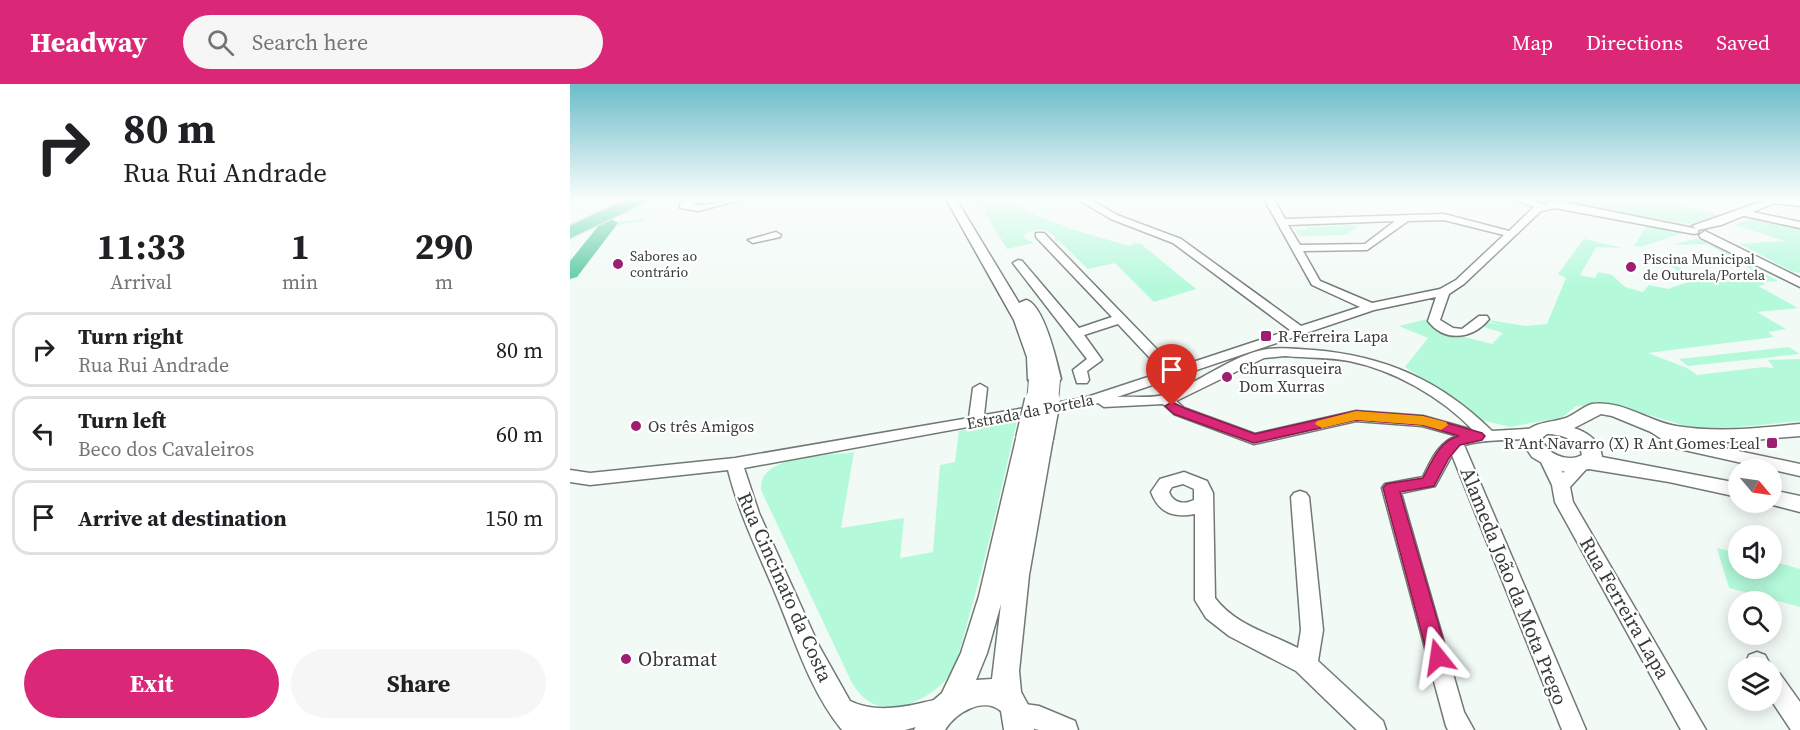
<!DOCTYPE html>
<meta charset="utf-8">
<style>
body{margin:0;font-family:"Source Serif 4",serif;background:#f6f6f6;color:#202124;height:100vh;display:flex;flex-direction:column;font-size:22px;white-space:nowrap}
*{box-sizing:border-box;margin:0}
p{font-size:20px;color:#757577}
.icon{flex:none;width:33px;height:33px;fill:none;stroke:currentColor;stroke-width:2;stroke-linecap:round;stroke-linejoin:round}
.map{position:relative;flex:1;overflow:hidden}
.side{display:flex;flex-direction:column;background:#fff;width:570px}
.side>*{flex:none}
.guide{background:#fff;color:#202124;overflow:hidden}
.needle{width:39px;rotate:119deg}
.fabs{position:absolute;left:1158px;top:375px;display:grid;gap:12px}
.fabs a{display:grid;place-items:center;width:54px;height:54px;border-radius:50%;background:#fff;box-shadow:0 3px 15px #0003;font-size:30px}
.pin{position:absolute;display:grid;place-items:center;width:51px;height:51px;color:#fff;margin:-62px -26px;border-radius:50% 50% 50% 0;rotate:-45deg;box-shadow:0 0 6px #0007}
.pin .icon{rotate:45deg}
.me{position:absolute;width:66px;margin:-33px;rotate:345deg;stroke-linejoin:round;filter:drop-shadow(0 0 4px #0008)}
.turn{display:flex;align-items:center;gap:21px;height:126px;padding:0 24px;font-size:27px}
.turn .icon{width:78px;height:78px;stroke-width:2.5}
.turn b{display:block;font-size:42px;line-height:51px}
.eta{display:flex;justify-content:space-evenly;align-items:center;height:102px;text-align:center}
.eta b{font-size:36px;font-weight:700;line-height:42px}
.primary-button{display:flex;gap:12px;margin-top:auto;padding:12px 24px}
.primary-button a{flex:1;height:69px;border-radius:36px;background:#db2777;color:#fff;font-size:24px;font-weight:700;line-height:69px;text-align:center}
.primary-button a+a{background:#f6f6f6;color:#202124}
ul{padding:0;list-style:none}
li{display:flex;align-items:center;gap:18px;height:75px;margin:0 12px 9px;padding:0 12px;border:3px solid #e0e0e0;border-radius:18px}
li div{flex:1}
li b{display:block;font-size:22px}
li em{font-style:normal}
header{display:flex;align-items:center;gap:36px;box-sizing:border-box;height:84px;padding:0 30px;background:#db2777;color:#fff}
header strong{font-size:28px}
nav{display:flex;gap:33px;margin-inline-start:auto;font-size:21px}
.search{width:420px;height:54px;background:#f6f6f6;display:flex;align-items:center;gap:15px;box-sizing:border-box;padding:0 21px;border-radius:33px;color:#757577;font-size:22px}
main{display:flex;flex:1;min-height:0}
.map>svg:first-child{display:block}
.green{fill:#b3f9da}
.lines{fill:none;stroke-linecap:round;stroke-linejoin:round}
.river{fill:#53c89d;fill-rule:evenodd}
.minor-casing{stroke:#727975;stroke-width:3}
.tertiary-casing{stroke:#727975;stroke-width:3}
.motorway-casing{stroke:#d3d4d3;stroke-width:3}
.minor{fill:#fff;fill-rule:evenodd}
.tertiary{fill:#fff;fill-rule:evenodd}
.motorway{fill:#4ad2a2;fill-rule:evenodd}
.tertiary-bridge-far1-casing{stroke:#727975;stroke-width:18;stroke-linecap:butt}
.tertiary-bridge-casing{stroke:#727975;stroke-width:23;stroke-linecap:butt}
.tertiary-bridge-far1{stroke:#fff;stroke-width:16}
.tertiary-bridge{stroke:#fff;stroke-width:20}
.route{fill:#db2777;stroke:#8e194d;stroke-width:1.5}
.slow{fill:#f59e0b}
.poi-dot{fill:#9e1f72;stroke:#fff;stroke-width:2}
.labels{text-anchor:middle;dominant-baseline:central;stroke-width:4.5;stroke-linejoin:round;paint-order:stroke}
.far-poi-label{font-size:14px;fill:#373b39;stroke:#fff;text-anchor:start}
.poi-label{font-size:16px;fill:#373b39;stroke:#fff;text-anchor:start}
.street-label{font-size:16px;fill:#373b39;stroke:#fff}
.near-street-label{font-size:20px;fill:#373b39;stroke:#fff}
.near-poi-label{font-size:20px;fill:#373b39;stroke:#fff;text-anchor:start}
</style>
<header>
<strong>Headway</strong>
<div class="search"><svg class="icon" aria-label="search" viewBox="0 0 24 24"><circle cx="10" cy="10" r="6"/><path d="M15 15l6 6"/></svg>Search here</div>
<nav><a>Map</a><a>Directions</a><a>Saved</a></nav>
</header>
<main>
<section class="side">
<div class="guide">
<div class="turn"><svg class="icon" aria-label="right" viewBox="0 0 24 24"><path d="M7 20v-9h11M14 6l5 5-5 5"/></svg><div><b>80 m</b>Rua Rui Andrade</div></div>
</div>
<div class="eta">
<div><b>11:33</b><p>Arrival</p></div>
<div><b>1</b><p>min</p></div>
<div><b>290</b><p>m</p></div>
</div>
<ul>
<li><svg class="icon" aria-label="right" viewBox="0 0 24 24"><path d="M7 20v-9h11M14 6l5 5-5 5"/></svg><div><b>Turn right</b><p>Rua Rui Andrade</p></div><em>80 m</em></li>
<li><svg class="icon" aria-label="left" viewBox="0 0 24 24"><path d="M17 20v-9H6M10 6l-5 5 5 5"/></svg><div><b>Turn left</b><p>Beco dos Cavaleiros</p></div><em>60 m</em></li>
<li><svg class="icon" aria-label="arrive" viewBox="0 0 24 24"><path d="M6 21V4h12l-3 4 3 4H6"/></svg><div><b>Arrive at destination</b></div><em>150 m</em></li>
</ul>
<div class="primary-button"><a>Exit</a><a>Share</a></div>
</section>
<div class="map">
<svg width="1230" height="646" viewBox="0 0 1230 646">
<rect width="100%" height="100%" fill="#f2faf6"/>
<g class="green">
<path d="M404,115H439V117C476,139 518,150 559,162L565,159L571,160L626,205L584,218L545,179L518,185L489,157H485V153C476,143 465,144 454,151V154L464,159L437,165L413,126L418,124L409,125Z"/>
<path d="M956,115L1048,117L1029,115H1103L1108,121L1151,132L1127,140L1110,139L997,119L956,117Z"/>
<path d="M73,135L75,137L45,141L0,195V179L37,139Z"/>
<path d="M1180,135L1230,144V189L1221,187L1170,160L1215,157L1165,141Z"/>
<path d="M783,141L788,143L775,151L730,152L726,146H737L736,143Z"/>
<path d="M1076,142L1113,149L1070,163L1064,162Z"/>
<path d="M1129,154L1208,197L1192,198L1196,200L1188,202L1228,224L1187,228L1216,245L1198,248L1204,253L1078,269L1117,284L1127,291L1194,283L1204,284L1198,276L1230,275V337L1147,345L1116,342L1048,322H1006L993,333L940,343L908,335L879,311L835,283L858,254L829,242L858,235L866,246L922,260L933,249L911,242L914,237L932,242L913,235L955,242L977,240L996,194L988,190L1014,155L1053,164L1026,163L1010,191L1025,194L1028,188L1042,191L1055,203L1073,208L1079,201L1098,205L1121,197L1098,180L1103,179L1130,198L1194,193L1138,160L1102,161Z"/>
<path d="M1219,263L1230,270L1118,282L1109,275Z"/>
<path d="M447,337C432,401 418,466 400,529C394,548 390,572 380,590C369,607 347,619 327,623C307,626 292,616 282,599L191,406C188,370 259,372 284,368L271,444L334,434L330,474L363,468L370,381L385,378L389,347Z"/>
<path d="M1147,464L1168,469V484H1202V477L1230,485V523L1159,504Z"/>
</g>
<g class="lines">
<path class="river" d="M40,134L48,139L7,193L0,195V177L34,135Z"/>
<defs>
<g id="minor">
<path d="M120,115H132L123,121C139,123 157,115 174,115L128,127L110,124V120Z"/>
<path d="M507,115H519L547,131L611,155L731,242L790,223L742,201L694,115H704L715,135L874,130L939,147L964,123L945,116L956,115L975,121L980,117H988L1128,145V149L1124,150L985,124L971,127L894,200L879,210L870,236L883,244L892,245L909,232H917L919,235C903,255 875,259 858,237L866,213L804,226L547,313C562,312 583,315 597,310C628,299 656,276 688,267C706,262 725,265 743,266C815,272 870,296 922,347L971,344L973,348L971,352C945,358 919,354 894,361L1016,646H992L882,371L865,402L831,409L894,628L904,646H878L876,642L812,404L815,400L853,393C861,376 869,357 888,352L852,342L786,337L684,360L604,330L593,320L534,323L528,319L174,384L189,429L249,562L280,617C301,627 324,625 347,620C358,618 368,613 379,618L383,626L379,634L335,646H272C240,607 225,556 206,511C189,470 169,430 158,386L20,401L0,398V386L20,389L165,374L399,334L403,304L410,300L417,304L414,331L514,314L593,288L548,240L514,251L532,276L517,287L519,296L517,299H507L503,286L517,275L443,179L448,176L452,177L509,244L542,233L466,153V149H474L605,284L720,246L603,159L541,135ZM874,136L934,151L886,196L870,205L802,219L750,197L733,167L797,166L838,137ZM825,137L795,160L730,161L718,141ZM715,272C736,274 759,273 779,277C824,286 871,313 903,346L853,332L786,327L685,350L614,324L606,317L694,274Z"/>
<path d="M1189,115L1230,116V122L1194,118Z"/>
<path d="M1173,126L1230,138V144L1170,131L1168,129Z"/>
<path d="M206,148L211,151L210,153L183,159L178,156Z"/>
<path d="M1087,339L1116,356L1230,380V392L1105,364L1081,348L1079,344Z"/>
<path d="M977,368L983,370L993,389C1001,382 1006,374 1018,377L1020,381L1000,403L1003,418L1136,646H1111L985,418L982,401L969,374L971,370Z"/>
<path d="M614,388L637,397L643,409L645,514C665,541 699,549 728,564L731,546L721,413L724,409L730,407L736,409L739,413L753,546L748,577L813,637L816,646H787L726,587L659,552L636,534L625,516V430C603,434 589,429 581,408L590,395ZM613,400L624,405V416C614,421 603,419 599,408L602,403Z"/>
<path d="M1187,568L1195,571L1202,584V586V584H1178L1176,578L1179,571Z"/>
<path d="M1202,587L1210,590L1230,618V646H1221L1201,616Z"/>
<path d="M448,619L469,622L505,637L508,646H469L440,639L436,631L440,623Z"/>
</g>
<g id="tertiary">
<path d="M376,115H386L449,219L456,216C474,220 487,278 491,295L488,299L482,300L475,297L467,301L461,300L458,296L457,273L444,236Z"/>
<path d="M1199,115H1214L1151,141L1128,146L1122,142Z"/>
<path d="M1135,147L1230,194V203L1131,154L1129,151Z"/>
<path d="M1022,320C1053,316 1077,337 1106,342C1147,349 1189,344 1230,340V352L1159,358L1123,357L1081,348L1042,332L1031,330L1004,344C1019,349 1030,357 1032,373L1168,399V413L1099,398L1019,385L996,388L979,383L962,373L954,361L953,352C962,337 981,339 996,334C1006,330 1012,323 1022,320ZM977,350C991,350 1010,356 1012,371C998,379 975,370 972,354Z"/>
<path d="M473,348L480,350L483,354L459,491L449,587L451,608L462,628L464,646H434L431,627C413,612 385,629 375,646H344L358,621L372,609L391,569L409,512L446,355L449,351L456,349L464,353ZM431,520L422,595L406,596L417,569Z"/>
<path d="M1202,406L1230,412V428L1195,419L1202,418Z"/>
</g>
<path id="motorway" d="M57,115H78L76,118L0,154V142Z"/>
</defs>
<use href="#minor" class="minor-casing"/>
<use href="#tertiary" class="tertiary-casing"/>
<use href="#motorway" class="motorway-casing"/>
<use href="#minor" class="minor"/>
<use href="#tertiary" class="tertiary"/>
<use href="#motorway" class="motorway"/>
<defs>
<g id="tertiary-bridge-far1">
<path d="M465,317L467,296"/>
<path d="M480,317L482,295"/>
</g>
<g id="tertiary-bridge">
<path d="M473,354L480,316"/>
<path d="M456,355L465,316"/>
</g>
</defs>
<use href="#tertiary-bridge-far1" class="tertiary-bridge-far1-casing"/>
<use href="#tertiary-bridge" class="tertiary-bridge-casing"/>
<use href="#tertiary-bridge-far1" class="tertiary-bridge-far1"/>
<use href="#tertiary-bridge" class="tertiary-bridge"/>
</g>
<linearGradient id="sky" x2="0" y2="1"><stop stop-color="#6cbcca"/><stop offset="0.56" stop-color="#f9fdfb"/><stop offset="1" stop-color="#f9fdfb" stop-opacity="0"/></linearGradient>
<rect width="1230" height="205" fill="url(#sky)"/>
<path class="route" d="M602,318L614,324L685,350L786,327L853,332L912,349L915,352L912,356L890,361L879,374L864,402L830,408L878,573L875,580L868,582L861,580L858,573L813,404L816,400L853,394C862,377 870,356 889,352L852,341L786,336L684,359L604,330L595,322Z"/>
<path class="slow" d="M786,327L853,332L876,338L878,341L871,346L853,341L786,336L752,344L745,340L747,337Z"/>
<g class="poi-dot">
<circle cx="48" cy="180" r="6"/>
<circle cx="1061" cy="183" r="6"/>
<rect x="690" y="246" width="12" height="12" rx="3"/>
<circle cx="657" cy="293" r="6"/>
<circle cx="66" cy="342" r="6"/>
<rect x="1196" y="353" width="12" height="12" rx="3"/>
<circle cx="56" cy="575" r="6"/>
</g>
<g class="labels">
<g class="far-poi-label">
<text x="60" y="172">Sabores ao<tspan x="60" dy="16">contrário</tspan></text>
<text x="1073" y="175">Piscina Municipal<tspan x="1073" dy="16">de Outurela/Portela</tspan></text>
</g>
<g class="poi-label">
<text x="708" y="252">R Ferreira Lapa</text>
<text x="669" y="284">Churrasqueira<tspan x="669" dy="18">Dom Xurras</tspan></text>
<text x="78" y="342">Os três Amigos</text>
<text x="1190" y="359" text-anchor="end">R Ant Navarro (X) R Ant Gomes Leal</text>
</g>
<g class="street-label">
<text transform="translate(460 327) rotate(-11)">Estrada da Portela</text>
</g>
<g class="near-street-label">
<text transform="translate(944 502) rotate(68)">Alameda João da Mota Prego</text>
<text transform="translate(215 503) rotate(66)">Rua Cincinato da Costa</text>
<text transform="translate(1055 524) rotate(60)">Rua Ferreira Lapa</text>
</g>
<g class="near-poi-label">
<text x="68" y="575">Obramat</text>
</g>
</g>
</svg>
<div class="fabs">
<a><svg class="needle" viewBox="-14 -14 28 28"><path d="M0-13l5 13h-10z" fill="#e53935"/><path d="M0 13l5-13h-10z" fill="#757577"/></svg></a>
<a><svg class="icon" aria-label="sound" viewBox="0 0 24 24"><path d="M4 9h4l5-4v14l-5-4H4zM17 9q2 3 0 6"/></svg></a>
<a><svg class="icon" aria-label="search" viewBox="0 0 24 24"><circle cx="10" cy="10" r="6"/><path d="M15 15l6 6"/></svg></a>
<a><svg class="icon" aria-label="layers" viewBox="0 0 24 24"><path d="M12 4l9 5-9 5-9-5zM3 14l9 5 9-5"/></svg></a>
</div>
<div class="pin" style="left:602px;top:322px;background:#d93025"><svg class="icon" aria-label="arrive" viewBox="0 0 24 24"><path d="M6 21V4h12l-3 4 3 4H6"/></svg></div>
<svg class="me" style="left:868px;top:573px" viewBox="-20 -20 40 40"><path d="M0-17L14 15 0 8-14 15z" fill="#db2777" stroke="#fff" stroke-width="4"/></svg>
</div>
</main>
